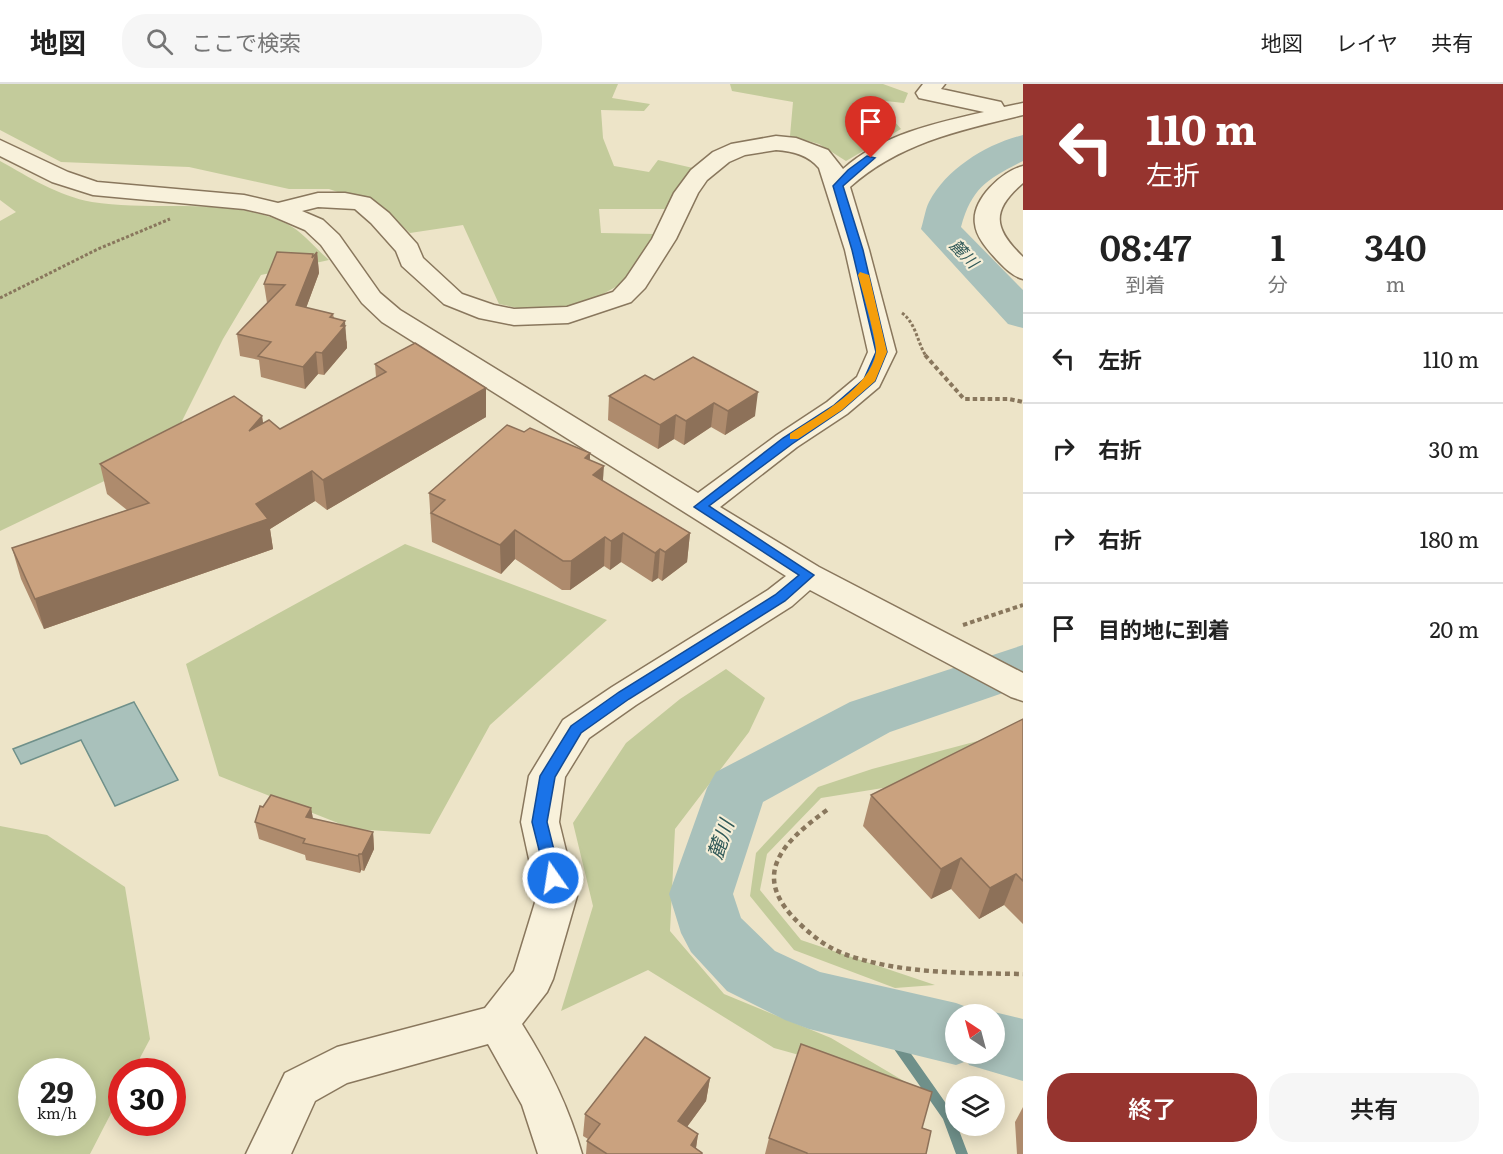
<!DOCTYPE html>
<html lang="ja">
<meta charset="utf-8">
<style>
body{margin:0;font-family:Literata,"Noto Sans JP",serif;background:#f6f6f6;color:#222;height:100vh;display:flex;flex-direction:column;font-size:22px;white-space:nowrap}
*{box-sizing:border-box;margin:0}
p{font-size:20px;color:#767676}
.icon{flex:none;width:33px;height:33px;fill:none;stroke:currentColor;stroke-width:2;stroke-linecap:round;stroke-linejoin:round}
.map{position:relative;flex:1;overflow:hidden}
.sheet{display:flex;flex-direction:column;background:#fff;width:480px}
.sheet>*{flex:none}
.hud{background:#96342f;color:#fff;overflow:hidden}
.needle{width:39px;rotate:324deg}
.fabs{position:absolute;left:945px;top:920px;display:grid;gap:12px}
.fabs a{display:grid;place-items:center;width:60px;height:60px;border-radius:50%;background:#fff;box-shadow:0 3px 15px #0003;font-size:30px}
.speed{position:absolute;left:18px;top:974px;display:flex;gap:12px;font-size:30px;font-weight:700;text-align:center}
.speed>*{display:grid;place-content:center;width:78px;height:78px;border-radius:50%;background:#fff;box-shadow:0 3px 15px #0003;line-height:1}
.speed small{font-size:15px;font-weight:400}
.speed .limit{border:9px solid #d22;background:#fff;color:#111}
.pin{position:absolute;display:grid;place-items:center;width:51px;height:51px;color:#fff;margin:-62px -26px;border-radius:50% 50% 50% 0;rotate:-45deg;box-shadow:0 0 6px #0007}
.pin .icon{rotate:45deg}
.me{position:absolute;width:66px;margin:-33px;rotate:347deg;stroke-linejoin:round;filter:drop-shadow(0 0 4px #0008)}
.turn{display:flex;align-items:center;gap:21px;height:126px;padding:0 24px;font-size:27px}
.turn .icon{width:78px;height:78px;stroke-width:2.5}
.turn b{display:block;font-size:42px;line-height:51px}
.eta{display:flex;justify-content:space-evenly;align-items:center;height:102px;text-align:center}
.eta b{font-size:36px;font-weight:600;line-height:42px}
.primary-button{display:flex;gap:12px;margin-top:auto;padding:12px 24px}
.primary-button a{flex:1;height:69px;border-radius:24px;background:#96342f;color:#fff;font-size:24px;font-weight:600;line-height:69px;text-align:center}
.primary-button a+a{background:#f6f6f6;color:#222}
ul{padding:0;list-style:none}
li{display:flex;align-items:center;gap:18px;height:90px;padding:0 24px;border-top:2px solid #e0e0e0}
li div{flex:1}
li b{display:block;font-size:22px}
li em{font-style:normal}
header{display:flex;align-items:center;gap:36px;box-sizing:border-box;height:84px;padding:0 30px;background:#fff;border-bottom:2px solid #e0e0e0}
header strong{font-size:28px}
nav{display:flex;gap:33px;margin-inline-start:auto;font-size:21px}
.search{width:420px;height:54px;background:#f6f6f6;display:flex;align-items:center;gap:15px;box-sizing:border-box;padding:0 21px;border-radius:24px;color:#767676;font-size:22px}
main{display:flex;flex:1;min-height:0}
.map>svg:first-child{display:block}
.green{fill:#c3cb9b;fill-rule:evenodd}
.water{fill:#a9c1bb;stroke:#6f908a;stroke-width:1.5}
.lines{fill:none;stroke-linecap:round;stroke-linejoin:round}
.stream{fill:#6f908a;fill-rule:evenodd}
.river{fill:#a9c1bb;fill-rule:evenodd}
.minor-casing{stroke:#89775d;stroke-width:3}
.path-far2{stroke:#89775d;stroke-width:3;stroke-dasharray:3 2;stroke-linecap:butt}
.path-far1{stroke:#89775d;stroke-width:4;stroke-dasharray:4.5 3;stroke-linecap:butt}
.path{stroke:#89775d;stroke-width:4.5;stroke-dasharray:5 4;stroke-linecap:butt}
.minor{fill:#f8f1db;fill-rule:evenodd}
.wall{fill:#ae8b6d}
.shaded-wall{fill:#8d7159}
.building{fill:#caa27f;stroke:#8d7159;stroke-width:1.5}
.route{fill:#1a73e8;stroke:#114b97;stroke-width:1.5}
.slow{fill:#f59e0b}
.labels{text-anchor:middle;dominant-baseline:central;stroke-width:4.5;stroke-linejoin:round;paint-order:stroke}
.far-water-label{font-size:16px;font-style:italic;fill:#305958;stroke:#f5eed7}
.water-label{font-size:20px;font-style:italic;fill:#305958;stroke:#f5eed7}
</style>
<header>
<strong>地図</strong>
<div class="search"><svg class="icon" aria-label="search" viewBox="0 0 24 24"><circle cx="10" cy="10" r="6"/><path d="M15 15l6 6"/></svg>ここで検索</div>
<nav><a>地図</a><a>レイヤ</a><a>共有</a></nav>
</header>
<main>
<div class="map">
<svg width="1023" height="1070" viewBox="0 0 1023 1070">
<rect width="100%" height="100%" fill="#ede4c8"/>
<g class="green">
<path d="M0,0H618L612,14L650,20L644,27L601,26L603,54L614,82L649,88L658,76L693,84L666,125H599L601,149L657,150L621,200L592,216L561,224L527,226L499,220L463,141L410,149L381,123L329,105H289L189,83L61,78L0,46Z"/>
<path d="M730,0H883L908,9L904,19L876,16L901,45L846,77L819,60L790,52L793,18L732,7Z"/>
<path d="M0,77C29,93 58,112 92,118C152,128 233,112 287,140C302,147 316,165 329,176L261,191L223,255L167,367L0,447V137L16,128L0,116Z"/>
<path d="M405,460L607,536L490,641L430,750L353,745L219,692L186,580Z"/>
<path d="M726,585L765,614L749,648L675,745L670,847L724,910L831,954L914,1003L774,964L648,886L561,927L593,822L573,739L626,659L680,615Z"/>
<path d="M989,654L920,698L821,714L767,770L760,806L801,856L935,901L895,904L794,866L750,812L756,769L818,703L872,685Z"/>
<path d="M0,742L47,751L125,803L150,955L133,987H122L121,1010L90,1070H0ZM32,987H82V1038H32Z"/>
</g>
<path class="water" d="M134,618L178,696L115,722L81,656L21,680L13,665Z"/>
<g class="lines">
<path class="stream" d="M877,926L881,927L952,1028L956,1036V1041H957L968,1070H956L943,1035L873,935L871,931L873,927Z"/>
<g class="river">
<path d="M1023,51V77C988,95 972,103 961,143L1023,206V244L1008,240L921,145C924,136 925,126 929,118C947,84 987,60 1023,51Z"/>
<path d="M1023,561V602L890,648L763,718L733,810L741,834L775,867L820,888L956,919L980,928L981,930H956V969H994V930H989L994,928L1023,935V997L969,981L967,977L956,981L809,945L785,936L727,907L691,868L681,849L669,810L707,704L716,688L850,618Z"/>
</g>
<defs>
<g id="minor">
<path d="M923,0H945L941,5L1001,18L1004,23L1023,19V31C960,46 899,59 850,103L869,166L896,268L879,303L847,330L797,363L720,423L819,483L1023,589V617L1011,613L810,506L792,522L636,621L589,654L565,693L559,738L577,812L553,895L547,908L522,940C548,981 569,1023 582,1070H538L522,1021L488,960L347,999L315,1017L291,1070H246L285,989L337,963L485,924L514,887L537,812L521,738L529,692L563,636L612,603L768,506L786,492L382,238L362,219L321,161L305,146L270,131L244,125L93,111L52,98L0,72V56L68,88L97,98L244,111L278,119L318,109H345L370,114L389,129L417,160L423,174L462,210L494,221L514,225L567,223L613,208L626,194L652,155L674,109L691,86L713,68L731,60L776,52L796,54L828,66L843,85C881,51 935,39 984,28L919,14L916,9ZM776,66C793,67 808,71 819,84L845,166L868,268L857,293L827,318L777,351L698,409L400,226L380,209L339,151L323,136L302,127L318,123L355,125L371,139L396,167L402,182L444,220L479,234L514,241L568,239L631,218L645,204L676,155L698,109L707,96L729,78L745,71Z"/>
<path d="M1023,82V99C990,127 994,145 1023,173V195C1012,192 1005,184 997,176C988,166 976,153 975,140C971,116 1002,87 1023,82Z"/>
</g>
</defs>
<use href="#minor" class="minor-casing"/>
<g class="path-far2">
<path d="M0,214L98,165L170,135"/>
<path d="M902,229C916,239 917,258 926,272"/>
</g>
<g class="path-far1">
<path d="M925,271L964,315H1009L1023,318"/>
<path d="M963,541L1023,521"/>
</g>
<path class="path" d="M827,726C780,760 749,793 801,841C819,858 836,869 860,875C912,890 969,889 1023,890"/>
<use href="#minor" class="minor"/>
</g>
<g class="wall">
<path d="M317,168L319,189L306,224L333,230L334,234L347,258V264L324,291L318,290L305,305L261,293L259,276L240,272L237,250L267,219L264,200L313,172Z"/>
<path d="M375,280L486,333L327,426L315,417L270,445L273,465L44,545L21,495L12,464L127,426L107,410L100,380L262,332L263,339L280,345L376,293Z"/>
<path d="M654,296L755,332L725,351L711,343L684,361L674,355L658,365L608,336L609,312Z"/>
<path d="M524,348L590,369V376L603,397L690,449L687,478L662,497L658,494L652,498L621,478L610,486L604,482L570,506H562L515,475L501,490L432,458L429,409Z"/>
<path d="M1023,635V840L1004,821L979,835L951,805L931,815L863,742L871,711Z"/>
<path d="M263,723L311,724L313,735L373,748L374,765L364,787L361,786L360,789L306,776L305,771L259,755L255,738Z"/>
<path d="M710,994L706,1017L687,1043L698,1050L696,1064L702,1069V1070H586L587,1057L588,1055L583,1052L585,1030Z"/>
<path d="M1023,1023V1070H1017L1015,1038Z"/>
<path d="M922,1044L926,1070H765L769,1054Z"/>
</g>
<g class="shaded-wall">
<path d="M317,168L319,189L299,243L296,221L313,170L314,177Z"/>
<path d="M345,237L347,264L324,291L322,269Z"/>
<path d="M316,268L318,290L305,305L303,283Z"/>
<path d="M486,304V333L327,426L323,396Z"/>
<path d="M758,308L755,332L725,351L728,327Z"/>
<path d="M714,319L711,343L684,361L686,337Z"/>
<path d="M676,331L674,355L658,365L660,341Z"/>
<path d="M262,332L266,362L249,347Z"/>
<path d="M590,369L589,397L585,374Z"/>
<path d="M604,382L602,410L593,391Z"/>
<path d="M312,387L315,417L270,445L273,465L44,545L35,515Z"/>
<path d="M515,446V475L501,490L500,461Z"/>
<path d="M623,449L621,478L610,486L611,457Z"/>
<path d="M690,449L687,478L662,497L665,468Z"/>
<path d="M605,453L604,482L570,506L571,477Z"/>
<path d="M660,465L658,494L652,498L655,469Z"/>
<path d="M311,724L314,741L306,733Z"/>
<path d="M373,748L374,765L364,787L362,770Z"/>
<path d="M359,770L361,786L360,789L358,772Z"/>
<path d="M961,774L951,805L931,815L941,785Z"/>
<path d="M1016,790L1004,821L979,835L990,804Z"/>
<path d="M710,994L706,1017L675,1059L678,1037Z"/>
<path d="M698,1050L695,1070L691,1061Z"/>
</g>
<g class="building">
<path d="M277,168L313,170L312,174L317,168L296,221L333,230L330,233L345,237L341,242H345L322,269L316,268L303,283L258,272L271,258L237,250L285,201L264,200Z"/>
<path d="M415,259L486,304L323,396L312,387L256,420L268,435L35,515L12,464L149,419L100,380L234,312L262,332L249,347L269,336L280,345L386,288L375,280Z"/>
<path d="M693,273L758,308L728,327L714,319L686,337L676,331L660,341L609,312L645,291L654,296Z"/>
<path d="M507,341L524,348L530,344L590,369L585,374L604,382L593,391L690,449L665,468L660,465L655,469L623,449L611,457L605,453L571,477H563L515,446L500,461L431,429L445,416L429,409Z"/>
<path d="M1023,635V797L1016,790L990,804L961,774L941,785L871,711Z"/>
<path d="M271,711L311,724L306,733L373,748L362,770H359L358,772L303,759L305,755L255,738L260,722L263,723Z"/>
<path d="M645,953L710,994L678,1037L698,1050L691,1061L702,1069V1070H607L587,1057L600,1040L585,1030Z"/>
<path d="M801,960L932,1008L922,1044L931,1047L926,1070H807V1069L769,1054Z"/>
</g>
<path class="route" d="M867,72L875,74L843,102L863,166L887,268L875,297L842,326L792,360L709,422L814,491L785,517L629,615L581,649L555,693L547,738L561,794L558,798L553,800L547,798L532,738L540,692L571,642L619,608L775,511L799,491L694,423L783,354L833,322L864,295L876,268L852,166L833,102L848,86Z"/>
<path class="slow" d="M860,188L869,191L887,268L875,297L842,326L798,355H790V350C817,332 871,304 876,268C877,258 862,205 858,191Z"/>
<g class="labels">
<g class="far-water-label">
<text transform="translate(965 169) rotate(46)">麓川</text>
</g>
<g class="water-label">
<text transform="translate(719 755) rotate(-71)">麓川</text>
</g>
</g>
</svg>
<div class="fabs">
<a><svg class="needle" viewBox="-14 -14 28 28"><path d="M0-13l5 13h-10z" fill="#e53935"/><path d="M0 13l5-13h-10z" fill="#767676"/></svg></a>
<a><svg class="icon" aria-label="layers" viewBox="0 0 24 24"><path d="M12 4l9 5-9 5-9-5zM3 14l9 5 9-5"/></svg></a>
</div>
<div class="speed"><div>29<small>km/h</small></div><div class="limit">30</div></div>
<div class="pin" style="left:871px;top:74px;background:#d93025"><svg class="icon" aria-label="arrive" viewBox="0 0 24 24"><path d="M6 21V4h12l-3 4 3 4H6"/></svg></div>
<svg class="me" style="left:553px;top:794px" viewBox="-20 -20 40 40"><circle r="17" fill="#1a73e8" stroke="#fff" stroke-width="3"/><path d="M0-11L8 9 0 5-8 9z" fill="#fff"/></svg>
</div>
<section class="sheet">
<div class="hud">
<div class="turn"><svg class="icon" aria-label="left" viewBox="0 0 24 24"><path d="M17 20v-9H6M10 6l-5 5 5 5"/></svg><div><b>110 m</b>左折</div></div>
</div>
<div class="eta">
<div><b>08:47</b><p>到着</p></div>
<div><b>1</b><p>分</p></div>
<div><b>340</b><p>m</p></div>
</div>
<ul>
<li><svg class="icon" aria-label="left" viewBox="0 0 24 24"><path d="M17 20v-9H6M10 6l-5 5 5 5"/></svg><div><b>左折</b></div><em>110 m</em></li>
<li><svg class="icon" aria-label="right" viewBox="0 0 24 24"><path d="M7 20v-9h11M14 6l5 5-5 5"/></svg><div><b>右折</b></div><em>30 m</em></li>
<li><svg class="icon" aria-label="right" viewBox="0 0 24 24"><path d="M7 20v-9h11M14 6l5 5-5 5"/></svg><div><b>右折</b></div><em>180 m</em></li>
<li><svg class="icon" aria-label="arrive" viewBox="0 0 24 24"><path d="M6 21V4h12l-3 4 3 4H6"/></svg><div><b>目的地に到着</b></div><em>20 m</em></li>
</ul>
<div class="primary-button"><a>終了</a><a>共有</a></div>
</section>
</main>
